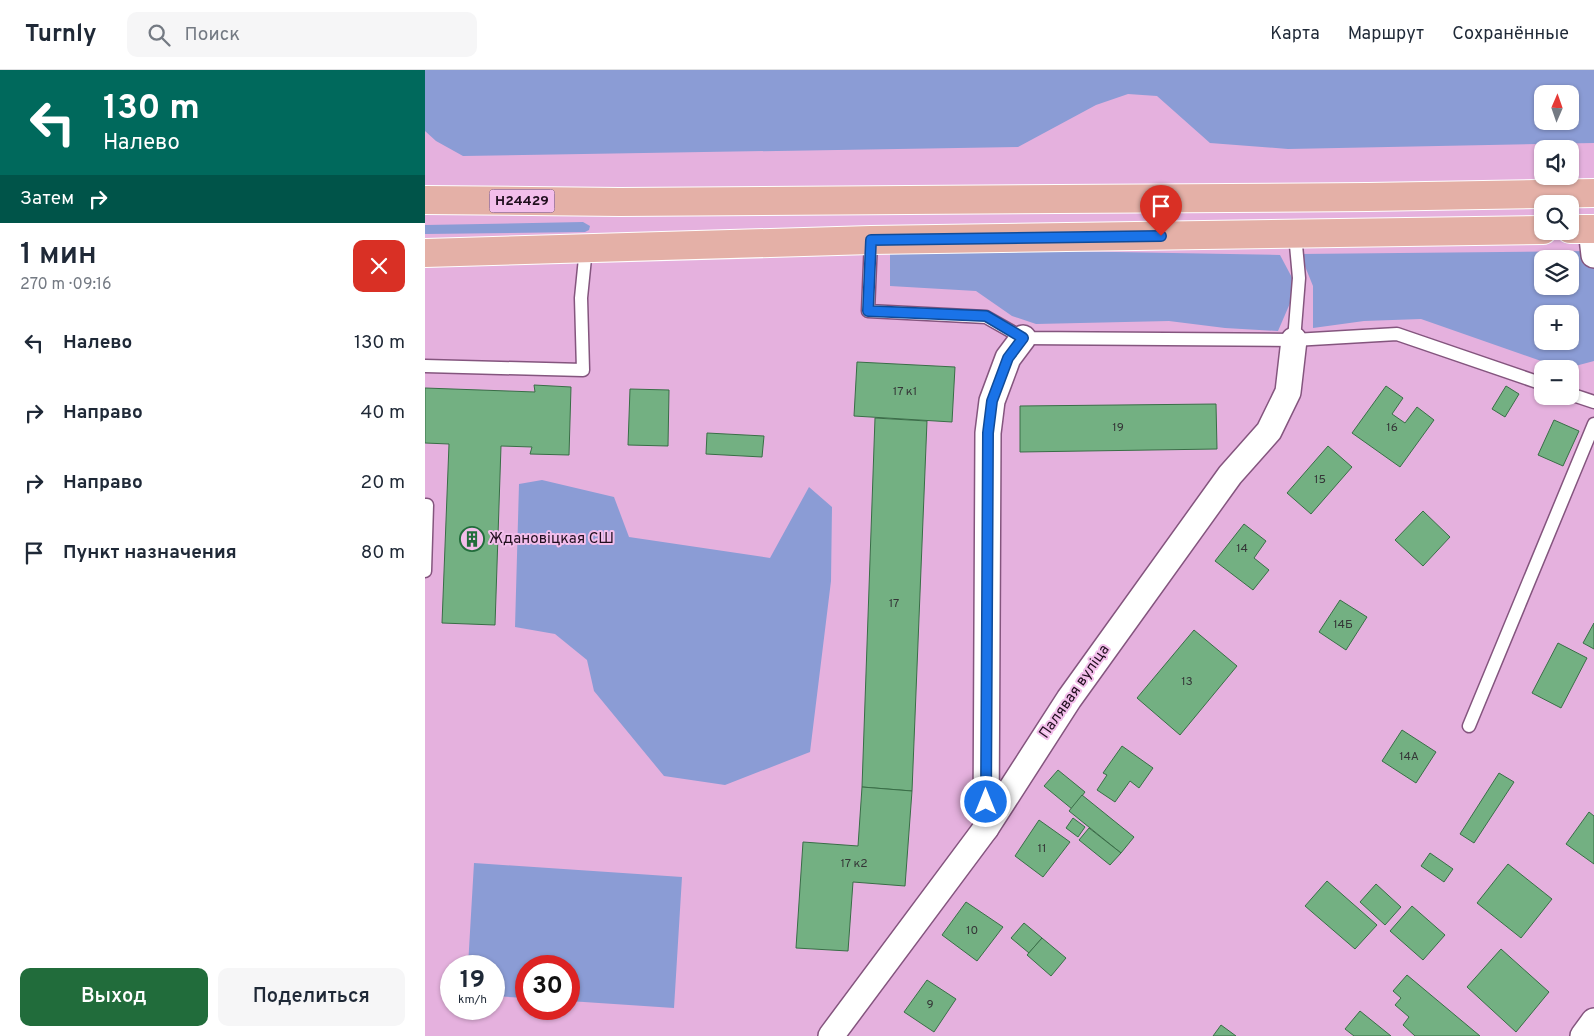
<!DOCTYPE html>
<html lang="ru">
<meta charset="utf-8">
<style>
body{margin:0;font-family:Overpass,sans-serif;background:#f6f6f7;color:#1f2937;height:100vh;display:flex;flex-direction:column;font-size:19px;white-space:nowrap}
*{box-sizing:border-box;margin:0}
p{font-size:16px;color:#747a83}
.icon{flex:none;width:28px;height:28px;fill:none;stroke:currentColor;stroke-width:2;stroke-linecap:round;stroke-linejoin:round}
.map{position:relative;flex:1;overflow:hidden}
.drawer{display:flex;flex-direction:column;background:#fff;width:425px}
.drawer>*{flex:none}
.banner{background:#00695c;color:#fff;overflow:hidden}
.needle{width:32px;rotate:2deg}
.tools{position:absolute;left:1109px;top:15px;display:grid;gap:10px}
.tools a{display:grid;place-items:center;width:45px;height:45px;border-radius:10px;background:#fff;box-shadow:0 1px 4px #0004;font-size:25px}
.speed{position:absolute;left:15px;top:885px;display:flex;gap:10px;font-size:25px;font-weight:700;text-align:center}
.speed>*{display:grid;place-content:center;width:65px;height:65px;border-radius:50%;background:#fff;box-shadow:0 1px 4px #0004;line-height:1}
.speed small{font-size:12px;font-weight:400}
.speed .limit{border:8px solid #d22;background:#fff;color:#111}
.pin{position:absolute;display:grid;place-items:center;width:42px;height:42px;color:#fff;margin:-51px -21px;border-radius:50% 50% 50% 0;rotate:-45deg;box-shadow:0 0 5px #0007}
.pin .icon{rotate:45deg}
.me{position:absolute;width:55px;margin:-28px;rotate:0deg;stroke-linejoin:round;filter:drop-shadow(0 0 4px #0008)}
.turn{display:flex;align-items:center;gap:18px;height:105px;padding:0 20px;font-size:22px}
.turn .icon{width:65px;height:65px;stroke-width:2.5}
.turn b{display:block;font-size:35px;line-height:42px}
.then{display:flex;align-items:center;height:48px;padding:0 20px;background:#0003;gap:10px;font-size:19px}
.round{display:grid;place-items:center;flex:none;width:52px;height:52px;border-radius:10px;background:#f6f6f7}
.summary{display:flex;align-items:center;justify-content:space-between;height:85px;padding:0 20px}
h1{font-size:30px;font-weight:600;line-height:38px}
.primary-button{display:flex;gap:10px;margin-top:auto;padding:10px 20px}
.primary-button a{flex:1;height:58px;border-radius:10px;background:#216c3b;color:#fff;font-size:20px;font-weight:600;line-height:58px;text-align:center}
.primary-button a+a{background:#f6f6f7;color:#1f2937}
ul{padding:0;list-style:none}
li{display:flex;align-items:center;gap:15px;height:70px;padding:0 20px}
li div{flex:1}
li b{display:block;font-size:19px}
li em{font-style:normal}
header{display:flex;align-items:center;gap:30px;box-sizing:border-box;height:70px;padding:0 25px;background:#fff;border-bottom:1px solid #e0e1e3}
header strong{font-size:24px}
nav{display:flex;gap:28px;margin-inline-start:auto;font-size:18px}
.search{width:350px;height:45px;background:#f6f6f7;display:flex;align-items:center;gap:12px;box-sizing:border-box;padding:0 18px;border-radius:10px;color:#747a83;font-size:19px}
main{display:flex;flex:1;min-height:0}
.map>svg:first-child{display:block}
.green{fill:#8b9cd5;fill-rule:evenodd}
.building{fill:#73b082;stroke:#396e47}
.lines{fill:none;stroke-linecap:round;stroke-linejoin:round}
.lane-casing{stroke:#84557e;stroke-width:15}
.street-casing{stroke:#84557e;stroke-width:28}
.primary-casing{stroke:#fff;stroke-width:30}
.lane{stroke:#fff;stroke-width:12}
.street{stroke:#fff;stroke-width:25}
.primary{stroke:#e4b0a7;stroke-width:28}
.route-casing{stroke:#114b97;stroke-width:12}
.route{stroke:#1a73e8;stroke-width:9}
.labels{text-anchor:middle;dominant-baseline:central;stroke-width:4;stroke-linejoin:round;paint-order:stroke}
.number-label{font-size:12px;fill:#353637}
.shield{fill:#f3beeb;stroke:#5f435c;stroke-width:1}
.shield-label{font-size:14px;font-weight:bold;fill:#200e1e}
.poi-label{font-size:15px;fill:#200e1e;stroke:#f3beeb;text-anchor:start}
.street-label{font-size:15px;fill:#200e1e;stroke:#f3beeb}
</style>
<header>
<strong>Turnly</strong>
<div class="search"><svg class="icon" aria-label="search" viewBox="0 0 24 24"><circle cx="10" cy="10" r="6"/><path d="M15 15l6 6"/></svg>Поиск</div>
<nav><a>Карта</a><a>Маршрут</a><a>Сохранённые</a></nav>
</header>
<main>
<section class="drawer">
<div class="banner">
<div class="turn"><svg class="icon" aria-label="left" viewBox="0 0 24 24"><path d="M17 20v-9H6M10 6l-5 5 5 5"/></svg><div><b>130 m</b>Налево</div></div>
<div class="then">Затем<svg class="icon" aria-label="right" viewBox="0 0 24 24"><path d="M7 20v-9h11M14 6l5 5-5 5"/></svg></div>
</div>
<div class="summary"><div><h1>1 мин</h1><p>270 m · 09:16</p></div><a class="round" style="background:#d93025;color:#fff"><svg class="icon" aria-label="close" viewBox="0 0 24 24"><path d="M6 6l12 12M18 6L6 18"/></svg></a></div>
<ul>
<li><svg class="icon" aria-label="left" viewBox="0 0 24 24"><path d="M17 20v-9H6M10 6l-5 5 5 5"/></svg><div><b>Налево</b></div><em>130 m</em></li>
<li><svg class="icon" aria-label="right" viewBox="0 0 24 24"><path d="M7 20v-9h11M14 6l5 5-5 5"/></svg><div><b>Направо</b></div><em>40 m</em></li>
<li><svg class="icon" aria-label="right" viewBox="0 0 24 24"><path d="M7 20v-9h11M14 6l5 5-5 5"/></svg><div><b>Направо</b></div><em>20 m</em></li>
<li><svg class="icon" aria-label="arrive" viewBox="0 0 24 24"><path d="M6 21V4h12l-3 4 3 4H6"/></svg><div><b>Пункт назначения</b></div><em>80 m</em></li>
</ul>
<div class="primary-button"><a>Выход</a><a>Поделиться</a></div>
</section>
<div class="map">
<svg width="1169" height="966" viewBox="0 0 1169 966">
<rect width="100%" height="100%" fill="#e5b1de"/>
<g class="green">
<path d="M0,0H1169V73L863,79L785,73L732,26L703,24L671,35L593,77L38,86L11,71L0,61ZM1118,24H1145V51H1118Z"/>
<path d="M158,152L165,156L164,160L160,162L0,164V155Z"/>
<path d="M465,178L855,185L872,217L853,261L800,258L744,251L611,254L587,246L551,221L465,216Z"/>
<path d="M1169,181V291L1139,299L996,249L939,251L888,258V216L875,184ZM1118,189H1145V216H1118ZM1118,244H1145V271H1118Z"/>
<path d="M117,410L189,427L204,467L345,488L384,417L407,437L406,511L385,682L300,715L239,706L169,621L162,590L130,564L90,557L94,414Z"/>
<path d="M49,793L257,807L249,938L144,931V896H101V928L69,926V896H43Z"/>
</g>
<g class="building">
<path d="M432,292L530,297L527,352L429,346Z"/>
<path d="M109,315L146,317L144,385L105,384L107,377L76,376L70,555L17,553L24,374L0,373V318L110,322Z"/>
<path d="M961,316L978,328L967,344L980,353L992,337L1009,350L975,397L927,363Z"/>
<path d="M1081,316L1094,324L1080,347L1067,339Z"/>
<path d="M205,319L244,320L243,376L203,375Z"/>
<path d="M791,334L792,379L595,382V336Z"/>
<path d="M450,348L502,351L487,721L437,717Z"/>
<path d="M1129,350L1154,361L1138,396L1113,385Z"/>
<path d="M282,363L339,366L337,387L281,384Z"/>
<path d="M903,376L927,397L886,444L862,423Z"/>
<path d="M998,441L1025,467L998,496L970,470Z"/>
<path d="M819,454L841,471L829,488L844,500L828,520L790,491Z"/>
<path d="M915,530L942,547L921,580L894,562Z"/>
<path d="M1169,553V579L1158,573Z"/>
<path d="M769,560L812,596L755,665L712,628Z"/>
<path d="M1133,573L1162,588L1136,638L1107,623Z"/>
<path d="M977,660L1011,682L991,713L957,691Z"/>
<path d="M697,676L728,698L714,718L705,711L690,732L672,720L682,705L678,703Z"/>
<path d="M633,700L660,722L647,739L619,716Z"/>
<path d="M1074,703L1089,712L1049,773L1035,764Z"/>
<path d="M437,717L487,721L480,816L428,812L423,881L371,878L378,772L433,776Z"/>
<path d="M657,725L709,767L696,783L644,741Z"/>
<path d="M1164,742L1169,746V794L1141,774Z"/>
<path d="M648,748L660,757L653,767L641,758Z"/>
<path d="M614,750L645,772L618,807L590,786Z"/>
<path d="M664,758L696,783L685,795L654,770Z"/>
<path d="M1005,783L1028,799L1019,812L996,796Z"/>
<path d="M1083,794L1127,829L1096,868L1052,833Z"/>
<path d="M902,811L952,855L930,879L880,836Z"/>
<path d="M951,814L976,837L960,855L935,832Z"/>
<path d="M541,832L578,857L552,891L517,865Z"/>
<path d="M987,836L1020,865L998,890L965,861Z"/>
<path d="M599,853L617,868L604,883L586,868Z"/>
<path d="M617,868L641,888L626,906L602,885Z"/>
<path d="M1076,879L1124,922L1091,962L1042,917Z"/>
<path d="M982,905L1055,966H990L978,955L984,947L970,935L976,928L968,921Z"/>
<path d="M502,910L531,929L509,962L479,942Z"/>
<path d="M935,941L966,966H929L920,959Z"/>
<path d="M796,955L811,966H788Z"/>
</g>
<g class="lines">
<defs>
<g id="lane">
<path d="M446,170L443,241L561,247L598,268L869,270L874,208L870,164"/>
<path d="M869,270L972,264L1118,314"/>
<path d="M0,296L158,300L156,228L161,178"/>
<path d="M1145,324L1169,332"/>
<path d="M0,435H2L0,501"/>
<path d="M1044,656L1169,354"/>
</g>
<g id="street">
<path d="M1166,159L1169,185"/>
<path d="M561,758L563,363L567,331L583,288L598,268"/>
<path d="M406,966L561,758L644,629L805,405L844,361L863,322L869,270"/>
<path d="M1158,966L1169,951"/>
</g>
<g id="primary">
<path d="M0,130L195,132L943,127L1169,123"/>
<path d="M1145,159H1169"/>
<path d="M0,183L446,170L1118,160"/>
</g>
</defs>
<use href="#lane" class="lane-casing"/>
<use href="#street" class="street-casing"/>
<use href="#primary" class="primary-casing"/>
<use href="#lane" class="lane"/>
<use href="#street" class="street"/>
<use href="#primary" class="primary"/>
</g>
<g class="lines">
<defs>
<path id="route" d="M561,732L563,363L567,331L583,288L598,268L561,246L443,241L446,170L736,166"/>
</defs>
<use href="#route" class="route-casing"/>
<use href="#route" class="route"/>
</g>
<defs>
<symbol id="building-ring" viewBox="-11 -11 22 22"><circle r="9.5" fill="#f3beeb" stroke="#216c3b" stroke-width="1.5"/><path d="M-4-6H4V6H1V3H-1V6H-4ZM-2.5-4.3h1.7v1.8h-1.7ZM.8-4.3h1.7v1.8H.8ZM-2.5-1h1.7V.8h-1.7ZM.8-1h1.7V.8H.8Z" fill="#216c3b"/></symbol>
</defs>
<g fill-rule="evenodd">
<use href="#building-ring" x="33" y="455" width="28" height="28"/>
</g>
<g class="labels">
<g class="number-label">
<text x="480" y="322">17 к1</text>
<text x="693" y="358">19</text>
<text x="967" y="358">16</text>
<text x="895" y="410">15</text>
<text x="817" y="479">14</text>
<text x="469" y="534">17</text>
<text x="918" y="555">14Б</text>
<text x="762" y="612">13</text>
<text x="984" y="687">14А</text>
<text x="617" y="779">11</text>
<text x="429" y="794">17 к2</text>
<text x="547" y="861">10</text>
<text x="505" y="935">9</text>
</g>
<rect class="shield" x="64.5" y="119.5" width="65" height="23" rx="4"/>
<g class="shield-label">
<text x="97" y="131">Н24429</text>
</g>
<g class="poi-label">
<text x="64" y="469">Ждановіцкая СШ</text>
</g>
<g class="street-label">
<text transform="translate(650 622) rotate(-55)">Палявая вуліца</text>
</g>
</g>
</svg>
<div class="tools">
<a><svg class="needle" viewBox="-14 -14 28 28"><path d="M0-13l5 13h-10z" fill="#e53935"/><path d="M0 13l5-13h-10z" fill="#747a83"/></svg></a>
<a><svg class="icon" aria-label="sound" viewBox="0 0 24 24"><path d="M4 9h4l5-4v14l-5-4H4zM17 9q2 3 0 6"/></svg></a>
<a><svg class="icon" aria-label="search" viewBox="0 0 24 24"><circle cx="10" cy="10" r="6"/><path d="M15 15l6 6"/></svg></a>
<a><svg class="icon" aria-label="layers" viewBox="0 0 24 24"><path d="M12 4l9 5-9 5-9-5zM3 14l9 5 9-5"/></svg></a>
<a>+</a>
<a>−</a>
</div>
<div class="speed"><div>19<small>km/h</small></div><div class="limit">30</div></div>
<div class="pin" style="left:736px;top:166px;background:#d93025"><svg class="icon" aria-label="arrive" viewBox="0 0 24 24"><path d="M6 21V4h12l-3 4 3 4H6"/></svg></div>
<svg class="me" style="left:561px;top:732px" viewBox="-20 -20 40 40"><circle r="17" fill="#1a73e8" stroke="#fff" stroke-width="3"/><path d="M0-11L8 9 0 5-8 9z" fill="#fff"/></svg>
</div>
</main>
